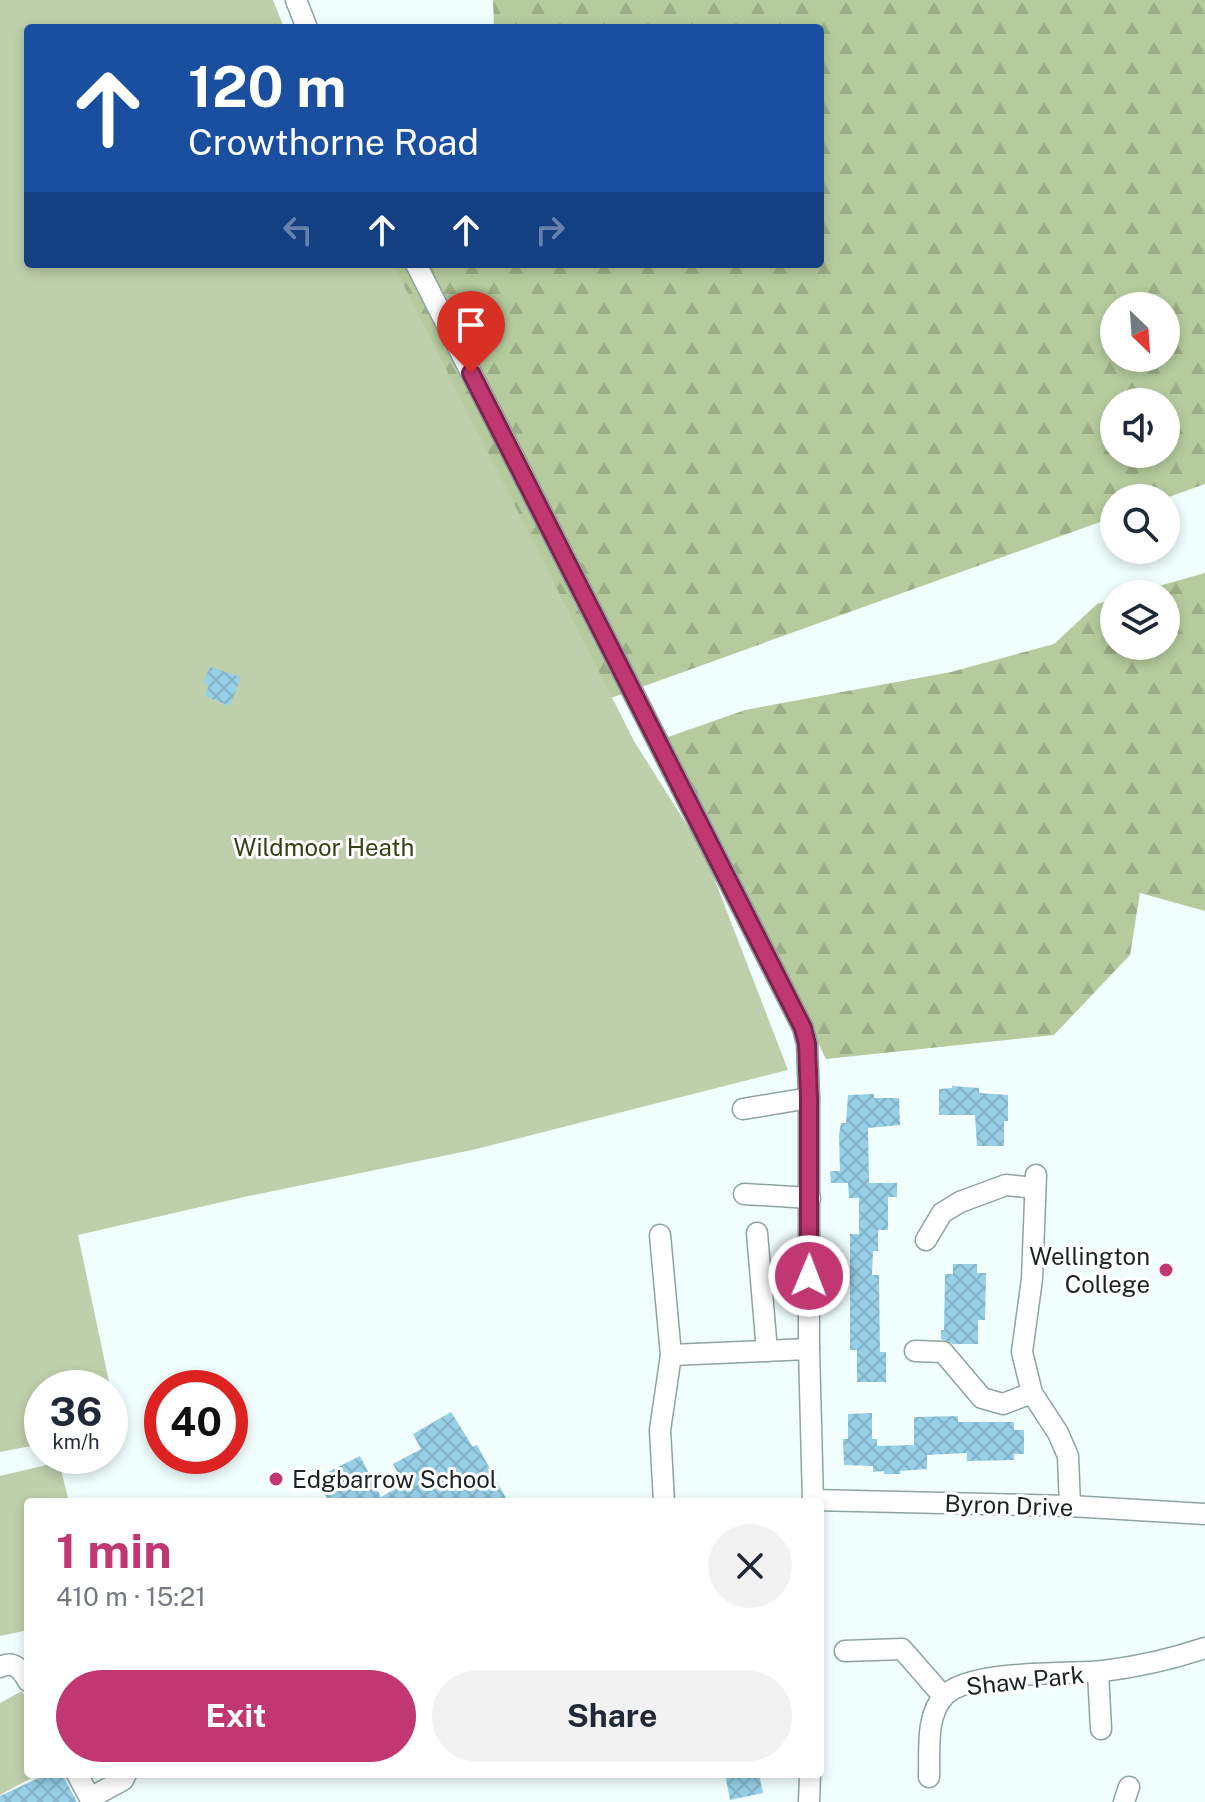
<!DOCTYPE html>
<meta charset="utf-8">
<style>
body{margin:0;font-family:"Public Sans",sans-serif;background:#f2f2f3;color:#1f2937;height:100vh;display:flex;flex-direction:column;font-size:30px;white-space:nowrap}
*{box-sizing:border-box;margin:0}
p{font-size:26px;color:#747a83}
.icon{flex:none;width:44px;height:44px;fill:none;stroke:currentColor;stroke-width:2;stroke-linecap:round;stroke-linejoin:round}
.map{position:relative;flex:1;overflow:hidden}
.sheet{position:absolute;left:24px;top:1498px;width:800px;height:280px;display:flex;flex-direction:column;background:#fff;border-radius:8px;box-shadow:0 4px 12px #0003}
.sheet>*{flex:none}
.top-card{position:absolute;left:24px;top:24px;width:800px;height:244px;border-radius:8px;box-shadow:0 4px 12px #0003;background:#1a4fa0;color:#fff;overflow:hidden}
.needle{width:52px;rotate:155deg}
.tools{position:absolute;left:1100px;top:292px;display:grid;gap:16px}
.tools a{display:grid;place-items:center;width:80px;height:80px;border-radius:50%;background:#fff;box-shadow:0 4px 12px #0003;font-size:40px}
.speed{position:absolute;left:24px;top:1370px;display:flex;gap:16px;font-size:40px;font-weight:700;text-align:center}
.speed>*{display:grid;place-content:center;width:104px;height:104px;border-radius:50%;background:#fff;box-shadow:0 4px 12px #0003;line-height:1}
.speed small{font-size:20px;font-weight:400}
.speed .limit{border:12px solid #d22;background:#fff;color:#111}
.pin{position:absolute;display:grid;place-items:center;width:68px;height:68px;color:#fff;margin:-82px -34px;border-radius:50% 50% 50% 0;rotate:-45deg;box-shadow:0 0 8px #0007}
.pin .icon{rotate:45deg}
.me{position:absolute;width:88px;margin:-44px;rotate:1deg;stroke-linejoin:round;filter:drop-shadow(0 0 6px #0008)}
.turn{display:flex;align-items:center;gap:28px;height:168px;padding:0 32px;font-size:36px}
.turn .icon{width:104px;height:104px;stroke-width:2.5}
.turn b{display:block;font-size:56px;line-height:68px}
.lanes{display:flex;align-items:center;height:76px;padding:0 32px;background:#0003;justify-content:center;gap:40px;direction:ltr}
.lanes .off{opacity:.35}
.round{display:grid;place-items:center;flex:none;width:84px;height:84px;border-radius:42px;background:#f2f2f3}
.overview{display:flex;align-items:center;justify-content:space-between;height:136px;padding:0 32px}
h1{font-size:48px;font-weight:700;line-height:60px;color:#c03772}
.button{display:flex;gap:16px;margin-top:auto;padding:16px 32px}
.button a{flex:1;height:92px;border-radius:48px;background:#c03772;color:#fff;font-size:32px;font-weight:700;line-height:92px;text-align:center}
.button a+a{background:#f2f2f3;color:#1f2937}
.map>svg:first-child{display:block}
.forest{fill:url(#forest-firs);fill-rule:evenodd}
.green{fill:#becfab}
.building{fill:url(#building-cross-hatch)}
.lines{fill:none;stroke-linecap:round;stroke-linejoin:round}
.minor-casing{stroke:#8ca4a3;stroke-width:23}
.minor{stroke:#fff;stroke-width:20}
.route-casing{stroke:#7d244a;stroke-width:20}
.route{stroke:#c03772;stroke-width:14}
.poi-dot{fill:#c03772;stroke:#fff;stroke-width:3}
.labels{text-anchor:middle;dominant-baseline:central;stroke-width:6;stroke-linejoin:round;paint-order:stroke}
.park-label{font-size:24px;fill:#304412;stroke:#fff}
.poi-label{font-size:24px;fill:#1b2424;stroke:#fff;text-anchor:end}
.street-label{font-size:24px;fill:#1b2424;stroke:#fff}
</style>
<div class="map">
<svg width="1205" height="1802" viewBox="0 0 1205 1802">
<defs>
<pattern id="forest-firs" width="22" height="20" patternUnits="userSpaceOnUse" patternTransform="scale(2)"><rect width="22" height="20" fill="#b5cb9d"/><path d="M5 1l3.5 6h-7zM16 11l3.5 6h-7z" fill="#9bae87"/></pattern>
<pattern id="building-cross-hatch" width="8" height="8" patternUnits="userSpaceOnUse" patternTransform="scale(2)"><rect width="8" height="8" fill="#97cfe7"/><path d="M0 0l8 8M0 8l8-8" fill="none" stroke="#82b2c6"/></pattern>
</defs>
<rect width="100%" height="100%" fill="#f0fffe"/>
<g class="forest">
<path d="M493,0H1205V484L1166,498H1114V517L88,886L330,264H820V28H494ZM1114,306H1166V358H1114ZM1114,402H1166V454H1114Z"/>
<path d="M1205,573V911L1140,893L1130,955L1054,1035L826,1059L668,737L745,710L951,672L1054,644L1097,604L1114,599V646H1166V594H1130Z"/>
</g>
<g class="green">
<path d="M0,0H273L284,28H28V264H393L634,741L704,852L788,1070L472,1150L244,1197L78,1235L119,1429L110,1431V1388H42V1444L0,1452Z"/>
<path d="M59,1462L69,1502H28V1630L0,1636V1476Z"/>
<path d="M22,1691L28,1702V1774H39L0,1795V1703Z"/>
</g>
<g class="building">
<path d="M210,667L241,677L230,706L205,696L209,685L203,682Z"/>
<path d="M952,1086L979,1088V1093L1008,1095V1121H1004V1146H977L975,1115H939V1089L952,1088Z"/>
<path d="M874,1094V1098H899L900,1125L868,1128L869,1183H897V1197H888V1230H878V1251H873L872,1275H879L880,1352H886V1382H857V1350H850V1234H859V1198H849L848,1183H831L830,1171H840L839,1135L841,1123H846L848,1095Z"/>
<path d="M953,1264H977V1273H986L985,1320H978V1344H953L941,1339V1330H944L945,1274H953Z"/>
<path d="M451,1412L473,1447L477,1445L508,1502H329L316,1478L360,1456L381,1497L404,1484L393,1464L421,1449L413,1434Z"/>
<path d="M872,1413V1439H877V1446L914,1445V1417L958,1416V1422H1014V1430H1024V1454H1014V1460L967,1461V1453L927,1455V1469L900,1471L901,1474H884V1471L873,1472V1466L844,1465L843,1439H848V1414Z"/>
<path d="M47,1774H62L77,1802H0V1796Z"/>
<path d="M725,1774H759L763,1793L730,1800Z"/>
</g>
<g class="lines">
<defs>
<g id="minor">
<path d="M296,0L307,28"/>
<path d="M416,264L803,1028L807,1044L809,1098V1349L813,1502"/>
<path d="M743,1109L809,1098"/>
<path d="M1036,1175L1032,1279L1022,1352L1032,1393L1058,1433L1068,1456L1070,1506"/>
<path d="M744,1194L810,1198"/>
<path d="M757,1233L767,1351"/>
<path d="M660,1235L671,1355L660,1430L664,1502"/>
<path d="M926,1240L942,1213L960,1202L1006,1185L1035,1188"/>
<path d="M915,1351L943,1352L982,1398L1003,1404L1032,1393"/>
<path d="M671,1355L809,1349"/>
<path d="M813,1500L1070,1506L1205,1514"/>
<path d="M845,1651L902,1649L943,1696"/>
<path d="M0,1667C14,1660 22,1670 28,1681"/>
<path d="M1098,1672L1101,1729"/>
<path d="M77,1774L92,1802"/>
<path d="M929,1777C930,1751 925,1715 945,1695C973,1669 1065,1675 1103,1671C1137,1667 1172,1659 1205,1648"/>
<path d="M90,1798L123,1780L126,1774"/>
<path d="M809,1802L810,1774"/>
<path d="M1124,1802L1129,1787"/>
</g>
</defs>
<use href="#minor" class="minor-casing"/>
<use href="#minor" class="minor"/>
</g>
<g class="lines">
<defs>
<path id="route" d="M471,373L803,1028L807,1044L809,1098V1276"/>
</defs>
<use href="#route" class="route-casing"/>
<use href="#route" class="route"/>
</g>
<g class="poi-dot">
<circle cx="1166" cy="1270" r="8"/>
<circle cx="276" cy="1479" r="8"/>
</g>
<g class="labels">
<g class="park-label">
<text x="324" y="847">Wildmoor Heath</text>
</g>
<g class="poi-label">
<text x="1150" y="1256">Wellington<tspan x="1150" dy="28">College</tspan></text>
<text x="292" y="1479" text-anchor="start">Edgbarrow School</text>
</g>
<g class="street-label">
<text transform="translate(1009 1505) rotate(2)">Byron Drive</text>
<text transform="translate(1025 1680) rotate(-6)">Shaw Park</text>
</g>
</g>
</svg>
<div class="tools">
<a><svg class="needle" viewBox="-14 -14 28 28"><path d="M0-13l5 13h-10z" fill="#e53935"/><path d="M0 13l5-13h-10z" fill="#747a83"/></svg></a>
<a><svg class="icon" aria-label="sound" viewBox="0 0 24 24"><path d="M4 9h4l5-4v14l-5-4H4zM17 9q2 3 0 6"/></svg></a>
<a><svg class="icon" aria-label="search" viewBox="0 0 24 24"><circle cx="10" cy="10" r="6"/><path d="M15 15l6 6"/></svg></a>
<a><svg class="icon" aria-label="layers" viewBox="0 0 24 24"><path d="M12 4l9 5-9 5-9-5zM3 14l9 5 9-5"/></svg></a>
</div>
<div class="speed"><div>36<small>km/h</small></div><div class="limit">40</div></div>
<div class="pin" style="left:471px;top:373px;background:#d93025"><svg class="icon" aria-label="arrive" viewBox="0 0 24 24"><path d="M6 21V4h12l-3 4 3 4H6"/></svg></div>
<svg class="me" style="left:809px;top:1276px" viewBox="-20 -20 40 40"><circle r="17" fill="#c03772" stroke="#fff" stroke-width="3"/><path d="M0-11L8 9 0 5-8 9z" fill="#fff"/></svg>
<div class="top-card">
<div class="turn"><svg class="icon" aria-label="ahead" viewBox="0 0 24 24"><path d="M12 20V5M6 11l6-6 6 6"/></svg><div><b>120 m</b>Crowthorne Road</div></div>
<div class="lanes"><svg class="icon off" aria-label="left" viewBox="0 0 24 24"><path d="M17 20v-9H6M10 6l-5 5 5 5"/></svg><svg class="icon" aria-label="ahead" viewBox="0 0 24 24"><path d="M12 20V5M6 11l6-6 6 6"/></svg><svg class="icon" aria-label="ahead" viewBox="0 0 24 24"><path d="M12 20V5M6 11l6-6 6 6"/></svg><svg class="icon off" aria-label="right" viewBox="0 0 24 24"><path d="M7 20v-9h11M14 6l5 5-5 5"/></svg></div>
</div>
<section class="sheet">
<div class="overview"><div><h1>1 min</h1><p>410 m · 15:21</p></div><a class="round"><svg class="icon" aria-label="close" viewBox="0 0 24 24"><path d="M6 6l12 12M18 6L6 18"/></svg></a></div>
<div class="button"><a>Exit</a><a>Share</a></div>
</section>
</div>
